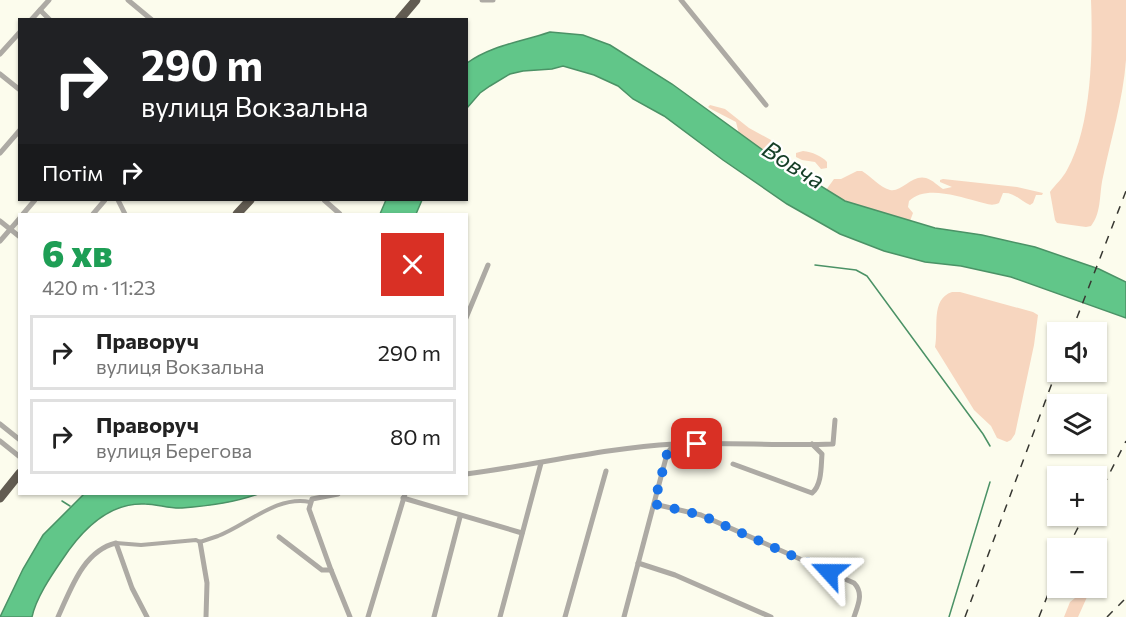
<!DOCTYPE html>
<html lang="uk">
<meta charset="utf-8">
<style>
body{margin:0;font-family:Commissioner,sans-serif;background:#f6f6f6;color:#222;height:100vh;display:flex;flex-direction:column;font-size:22px;white-space:nowrap}
*{box-sizing:border-box;margin:0}
p{font-size:20px;color:#767676}
.icon{flex:none;width:33px;height:33px;fill:none;stroke:currentColor;stroke-width:2;stroke-linecap:round;stroke-linejoin:round}
.map{position:relative;flex:1;overflow:hidden}
.panel{position:absolute;left:18px;top:213px;width:450px;height:282px;display:flex;flex-direction:column;background:#fff;border-radius:0px;box-shadow:0 2px 4px #0004}
.panel>*{flex:none}
.top-card{position:absolute;left:18px;top:18px;width:450px;height:183px;border-radius:0px;box-shadow:0 2px 4px #0004;background:#202124;color:#fff;overflow:hidden}
.tools{position:absolute;left:1047px;top:322px;display:grid;gap:12px}
.tools a{display:grid;place-items:center;width:60px;height:60px;border-radius:0px;background:#fff;box-shadow:0 2px 4px #0004;font-size:30px}
.pin{position:absolute;display:grid;place-items:center;width:51px;height:51px;color:#fff;margin:-26px;border-radius:12px;box-shadow:0 3px 9px #0006}
.me{position:absolute;width:66px;margin:-33px;rotate:294deg;stroke-linejoin:round;filter:drop-shadow(0 0 4px #0008)}
.turn{display:flex;align-items:center;gap:21px;height:126px;padding:0 24px;font-size:27px}
.turn .icon{width:78px;height:78px;stroke-width:2.5}
.turn b{display:block;font-size:42px;line-height:51px}
.then{display:flex;align-items:center;height:57px;padding:0 24px;background:#0003;gap:12px;font-size:22px}
.round{display:grid;place-items:center;flex:none;width:63px;height:63px;border-radius:0px;background:#f6f6f6}
.headline{display:flex;align-items:center;justify-content:space-between;height:102px;padding:0 24px}
h1{font-size:36px;font-weight:800;line-height:45px;color:#1e9e55}
ul{padding:0;list-style:none}
li{display:flex;align-items:center;gap:18px;height:75px;margin:0 12px 9px;padding:0 12px;border:3px solid #e0e0e0;border-radius:0px}
li div{flex:1}
li b{display:block;font-size:22px}
li em{font-style:normal}
.map>svg:first-child{display:block}
.green{fill:#f7d6bf}
.water{fill:#61c689;stroke:#4b9266;stroke-width:1.5}
.lines{fill:none;stroke-linecap:round;stroke-linejoin:round}
.stream{stroke:#4b9266;stroke-width:1.5}
.pedestrian{stroke:#adaaa4;stroke-width:4}
.minor{stroke:#adaaa4;stroke-width:5}
.trunk{stroke:#625c52;stroke-width:9}
.rail{stroke:#373731;stroke-width:1.5;stroke-dasharray:8 8;stroke-linecap:butt}
.route{stroke:#1a73e8;stroke-width:10;stroke-dasharray:0 18}
.labels{text-anchor:middle;dominant-baseline:central;stroke-width:4.5;stroke-linejoin:round;paint-order:stroke}
.water-label{font-size:24px;font-style:italic;fill:#153f27;stroke:#fff}
</style>
<div class="map">
<svg width="1126" height="617" viewBox="0 0 1126 617">
<rect width="100%" height="100%" fill="#fcfced"/>
<g class="green">
<path d="M1091,0H1126C1126,20 1126,40 1126,60C1123,100 1111,138 1103,177C1099,193 1102,212 1091,226L1086,227L1057,223L1055,220L1050,192C1055,185 1063,178 1067,170C1092,126 1093,49 1091,0Z"/>
<path d="M710,105L725,109L749,128L771,140L773,145L780,151V157L778,160L739,134L736,122L711,109L708,107Z"/>
<path d="M803,151C812,152 822,156 827,162V168L821,169L815,162L802,160L796,157V153Z"/>
<path d="M857,171H862C871,176 879,187 890,190C901,193 912,174 926,178C933,180 938,186 943,189L952,187L940,182V180L943,179L1017,187L1043,193L1042,195H1036L1033,203L1030,205C1020,201 1015,192 1003,193L999,203C991,207 985,203 976,201C957,196 925,185 909,201L908,207L913,213L910,221L845,201L826,190L834,179H841Z"/>
<path d="M952,292H960L1033,312L1038,315L1034,345L1015,434L1011,440L1007,442L997,438L991,426L974,410L935,347C939,329 930,299 952,292Z"/>
<path d="M1085,590L1099,596L1100,598L1087,597L1078,617H1064L1070,602Z"/>
</g>
<g class="water">
<path d="M550,32L583,35L610,45L672,84L764,151L845,201L935,228L982,235L1035,247L1099,269L1126,282V318L1011,277L961,266L925,262L884,251L840,234L787,204L723,160L664,116L633,99L618,86L594,75L563,66L552,69L523,71L510,74L490,86L480,93L467,108V63C492,45 521,42 550,32Z"/>
<path d="M386,200H422L416,214H380Z"/>
<path d="M84,494H258C233,503 208,506 182,508C170,509 157,504 145,504C108,502 81,531 62,560C51,576 36,598 32,617H0L23,569L43,535Z"/>
</g>
<g class="lines">
<g class="stream">
<path d="M815,265L856,270L867,276L983,434L990,446"/>
<path d="M62,501L70,506"/>
<path d="M949,617L990,482"/>
</g>
<path class="pedestrian" d="M116,543L141,545L196,540L200,542C206,540 212,538 218,536C247,525 277,495 310,502"/>
<g class="minor">
<path d="M128,0L152,20"/>
<path d="M482,0H493"/>
<path d="M681,0L766,105"/>
<path d="M40,10L50,20"/>
<path d="M31,20L49,0"/>
<path d="M0,54L20,32"/>
<path d="M0,74L20,90"/>
<path d="M0,153L20,130"/>
<path d="M118,200L125,214"/>
<path d="M324,200L340,214"/>
<path d="M23,214L35,200"/>
<path d="M93,214L105,200"/>
<path d="M0,221L20,237"/>
<path d="M0,241L20,218"/>
<path d="M466,318L488,265"/>
<path d="M0,424L20,440"/>
<path d="M0,441L20,457"/>
<path d="M733,464L812,493C822,485 821,466 822,454L812,444"/>
<path d="M466,474C536,465 604,448 674,444C727,442 780,446 833,444L835,420"/>
<path d="M338,494L312,499L309,509L331,570L350,617"/>
<path d="M403,498L522,533"/>
<path d="M654,504L701,515L854,583C864,593 858,605 854,617"/>
<path d="M279,537L322,570H331"/>
<path d="M200,542L207,583L206,617"/>
<path d="M638,563L675,575L771,617"/>
<path d="M58,617C71,589 83,551 116,543L132,588L147,617"/>
<path d="M368,617L405,494"/>
<path d="M434,617L460,517"/>
<path d="M500,617L541,463"/>
<path d="M565,617L606,471"/>
<path d="M624,617L667,454L674,444"/>
</g>
<g class="trunk">
<path d="M399,20L416,0"/>
<path d="M237,214L250,200"/>
<path d="M0,498L20,473"/>
</g>
<g class="rail">
<path d="M1071,333L1126,191"/>
<path d="M1096,500L1126,441"/>
<path d="M1067,549L1084,516"/>
<path d="M965,617L1058,367"/>
<path d="M1039,617L1058,569"/>
<path d="M1107,617L1126,598"/>
</g>
</g>
<g class="lines">
<path class="route" d="M697,444H674L667,454L654,504L701,515L829,572"/>
</g>
<g class="labels">
<g class="water-label">
<text transform="translate(794 164) rotate(32)">Вовча</text>
</g>
</g>
</svg>
<div class="tools">
<a><svg class="icon" aria-label="sound" viewBox="0 0 24 24"><path d="M4 9h4l5-4v14l-5-4H4zM17 9q2 3 0 6"/></svg></a>
<a><svg class="icon" aria-label="layers" viewBox="0 0 24 24"><path d="M12 4l9 5-9 5-9-5zM3 14l9 5 9-5"/></svg></a>
<a>+</a>
<a>−</a>
</div>
<div class="pin" style="left:697px;top:444px;background:#d93025"><svg class="icon" aria-label="arrive" viewBox="0 0 24 24"><path d="M6 21V4h12l-3 4 3 4H6"/></svg></div>
<svg class="me" style="left:829px;top:572px" viewBox="-20 -20 40 40"><path d="M0-17L14 15 0 8-14 15z" fill="#1a73e8" stroke="#fff" stroke-width="4"/></svg>
<div class="top-card">
<div class="turn"><svg class="icon" aria-label="right" viewBox="0 0 24 24"><path d="M7 20v-9h11M14 6l5 5-5 5"/></svg><div><b>290 m</b>вулиця Вокзальна</div></div>
<div class="then">Потім<svg class="icon" aria-label="right" viewBox="0 0 24 24"><path d="M7 20v-9h11M14 6l5 5-5 5"/></svg></div>
</div>
<section class="panel">
<div class="headline"><div><h1>6 хв</h1><p>420 m · 11:23</p></div><a class="round" style="background:#d93025;color:#fff"><svg class="icon" aria-label="close" viewBox="0 0 24 24"><path d="M6 6l12 12M18 6L6 18"/></svg></a></div>
<ul>
<li><svg class="icon" aria-label="right" viewBox="0 0 24 24"><path d="M7 20v-9h11M14 6l5 5-5 5"/></svg><div><b>Праворуч</b><p>вулиця Вокзальна</p></div><em>290 m</em></li>
<li><svg class="icon" aria-label="right" viewBox="0 0 24 24"><path d="M7 20v-9h11M14 6l5 5-5 5"/></svg><div><b>Праворуч</b><p>вулиця Берегова</p></div><em>80 m</em></li>
</ul>
</section>
</div>
